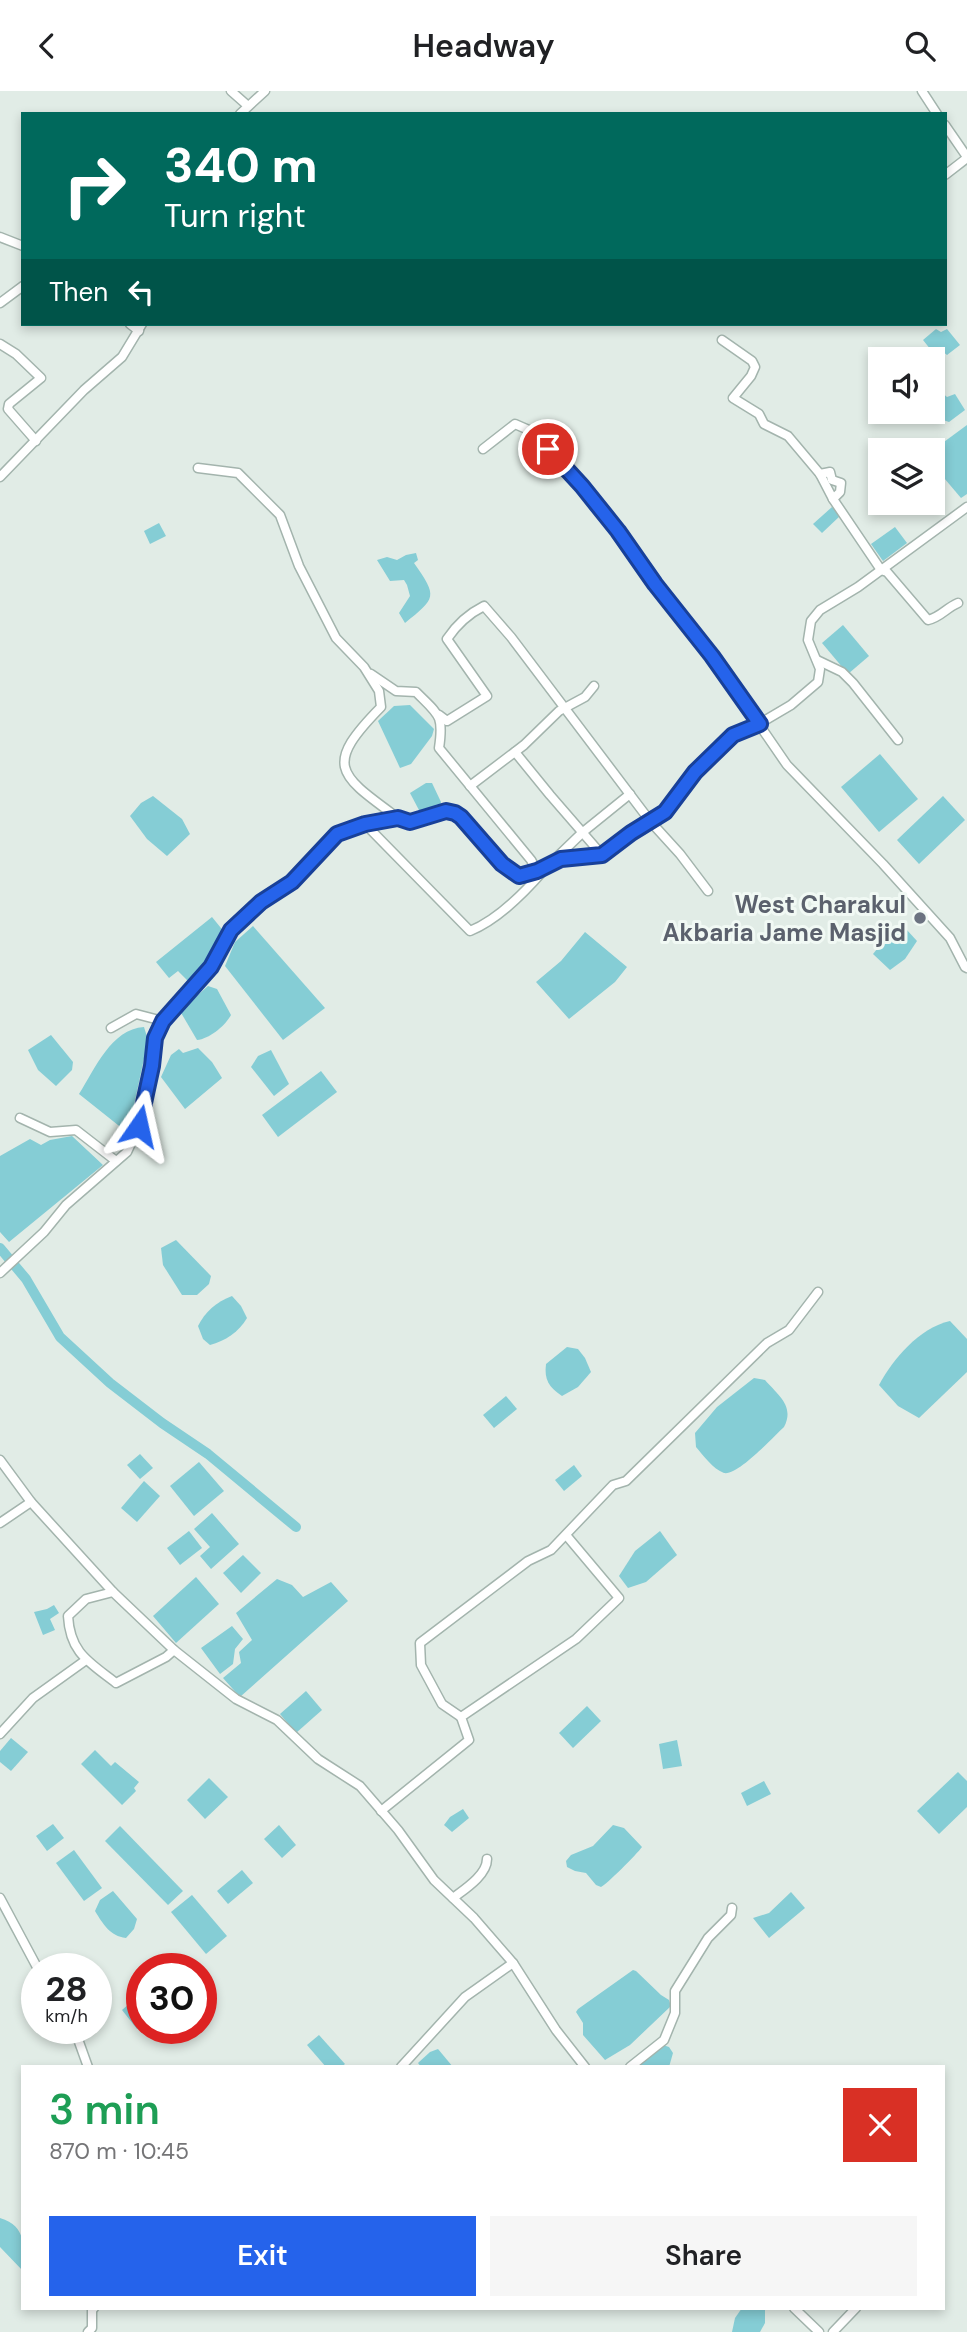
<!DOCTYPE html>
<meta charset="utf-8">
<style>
body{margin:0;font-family:"DM Sans",sans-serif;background:#f6f6f6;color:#202124;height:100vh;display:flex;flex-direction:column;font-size:26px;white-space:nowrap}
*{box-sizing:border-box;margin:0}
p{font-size:23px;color:#757577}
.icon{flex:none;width:38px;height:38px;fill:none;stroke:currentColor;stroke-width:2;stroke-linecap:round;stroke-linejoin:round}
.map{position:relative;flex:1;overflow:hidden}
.side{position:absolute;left:21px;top:1974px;width:924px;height:245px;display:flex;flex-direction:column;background:#fff;border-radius:0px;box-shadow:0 4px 10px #0003}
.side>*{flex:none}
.guide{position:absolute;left:21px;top:21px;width:926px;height:214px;border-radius:0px;box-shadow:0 4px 10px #0003;background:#00695c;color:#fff;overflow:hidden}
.controls{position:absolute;left:868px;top:256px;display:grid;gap:14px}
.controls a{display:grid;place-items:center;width:77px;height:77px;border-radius:0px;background:#fff;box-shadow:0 4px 10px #0003;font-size:35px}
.speed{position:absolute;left:21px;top:1862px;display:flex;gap:14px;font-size:35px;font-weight:700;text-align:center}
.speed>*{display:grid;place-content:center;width:91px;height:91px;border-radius:50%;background:#fff;box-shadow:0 4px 10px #0003;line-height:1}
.speed small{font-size:18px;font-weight:400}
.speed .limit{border:10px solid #d22;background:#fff;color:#111}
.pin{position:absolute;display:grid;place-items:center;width:60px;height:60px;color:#fff;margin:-30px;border:4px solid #fff;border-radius:50%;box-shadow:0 2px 7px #0007}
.me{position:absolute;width:77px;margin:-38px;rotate:11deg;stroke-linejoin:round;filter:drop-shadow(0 0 5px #0008)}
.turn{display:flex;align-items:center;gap:24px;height:147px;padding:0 28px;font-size:32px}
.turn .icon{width:91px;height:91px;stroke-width:2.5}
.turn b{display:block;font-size:49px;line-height:60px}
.then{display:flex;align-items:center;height:66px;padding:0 28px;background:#0003;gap:14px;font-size:26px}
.round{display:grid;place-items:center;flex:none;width:74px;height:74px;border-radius:0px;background:#f6f6f6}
.head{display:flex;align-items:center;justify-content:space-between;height:119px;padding:0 28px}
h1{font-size:42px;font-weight:600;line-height:52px;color:#1e9e55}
.cta{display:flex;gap:14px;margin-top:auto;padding:14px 28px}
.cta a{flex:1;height:80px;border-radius:0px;background:#2563eb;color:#fff;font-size:28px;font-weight:600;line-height:80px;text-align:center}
.cta a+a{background:#f6f6f6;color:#202124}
header{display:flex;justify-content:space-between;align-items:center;height:91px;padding:0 28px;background:#fff;font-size:32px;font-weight:600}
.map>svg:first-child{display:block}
.water{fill:#85cdd5}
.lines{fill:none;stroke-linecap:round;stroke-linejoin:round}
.canal{stroke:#85cdd5;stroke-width:10}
.street-casing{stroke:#a3b4ad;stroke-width:11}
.street{stroke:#fff;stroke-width:8}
.route-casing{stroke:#184099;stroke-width:18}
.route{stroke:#2563eb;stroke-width:12}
.worship-dot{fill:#6b7280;stroke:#f1f9f4;stroke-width:2.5}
.labels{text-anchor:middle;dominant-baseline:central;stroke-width:6;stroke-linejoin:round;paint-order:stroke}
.worship-label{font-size:24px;font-weight:bold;fill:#5b616d;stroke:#f1f9f4;text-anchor:end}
</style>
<header><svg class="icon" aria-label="back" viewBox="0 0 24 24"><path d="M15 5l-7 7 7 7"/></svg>Headway<svg class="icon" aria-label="search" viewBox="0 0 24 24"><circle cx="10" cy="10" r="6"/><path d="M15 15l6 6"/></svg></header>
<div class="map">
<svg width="967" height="2241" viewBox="0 0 967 2241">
<rect width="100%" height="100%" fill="#e1ece6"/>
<g class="water">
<path d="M936,238L941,241L947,238L960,254L947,264L942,260L935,264L923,249Z"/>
<path d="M941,301L947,306L955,303L965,319L949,331L931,325L926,320H933V307Z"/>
<path d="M967,334V403L961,407L933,374V359Z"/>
<path d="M832,416L840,425L822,442L813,433Z"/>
<path d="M159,432L166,445L150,453L144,440Z"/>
<path d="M895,436L907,452L883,470L871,453Z"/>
<path d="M416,462L418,469L414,472C438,506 436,507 405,532L399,522L410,505L407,494L404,489L390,490L377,469L387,466L397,469L406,464Z"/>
<path d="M843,534L869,565L848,583L822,552Z"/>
<path d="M410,614L434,638L432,645L411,673L400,677L378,630L394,615Z"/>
<path d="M880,663L918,708L879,741L841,696Z"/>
<path d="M426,692H432L441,711L439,719L420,721L410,702Z"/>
<path d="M153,705L182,728L190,743L167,765L147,748L130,725L141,712Z"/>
<path d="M943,705L965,729L919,773L897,749Z"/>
<path d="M212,826L225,842L206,874L188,890L178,880L169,887L156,871Z"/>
<path d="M253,835L325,917L283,949L225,875L235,851Z"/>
<path d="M906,838L917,850L905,868L890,879L873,863L886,847Z"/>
<path d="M585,841L627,876L615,891L569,928L536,891L561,870Z"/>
<path d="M208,895L217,898L231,924C225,935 209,948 197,949L180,920Z"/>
<path d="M144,936L148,949L128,1042L79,1003C95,978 111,938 144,936Z"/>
<path d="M51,944L73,971L72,979L56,995L38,979L28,959Z"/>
<path d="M198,957L212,971L222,987L185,1018L161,986L171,964L179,958L183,962Z"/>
<path d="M271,959L289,993L274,1005L251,976L258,965Z"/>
<path d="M321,980L337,1001L278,1046L262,1024Z"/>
<path d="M72,1045L103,1074L9,1151L0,1141V1065L30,1048L41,1054L50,1049Z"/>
<path d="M176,1149L211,1185L209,1193L197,1204H182L163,1174L161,1157Z"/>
<path d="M232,1205L241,1215L247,1227C239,1241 225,1250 210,1254L203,1248L198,1235C205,1221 216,1211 232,1205Z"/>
<path d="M950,1230L967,1248V1281L919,1327L898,1315L879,1294C893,1268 919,1237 950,1230Z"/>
<path d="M567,1256L578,1258L585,1267L591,1281L578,1296L562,1305C549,1296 544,1289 546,1273Z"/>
<path d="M754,1287L765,1289C778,1304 795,1315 784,1336C773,1346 738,1385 724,1382C713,1378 703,1364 696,1356L695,1342L717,1316Z"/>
<path d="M506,1305L517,1318L494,1337L483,1324Z"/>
<path d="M140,1363L153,1377L140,1388L127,1374Z"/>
<path d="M199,1371L224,1400L194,1425L170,1395Z"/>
<path d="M574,1374L582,1385L564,1400L555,1389Z"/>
<path d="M144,1390L160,1405L137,1431L121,1417Z"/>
<path d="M212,1422L239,1453L211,1478L200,1465L210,1456L194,1438Z"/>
<path d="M189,1440L202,1457L180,1474L167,1457Z"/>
<path d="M660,1440L677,1464L646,1491L628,1497L619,1485L635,1460Z"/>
<path d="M243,1464L261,1482L241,1502L223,1482Z"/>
<path d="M196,1486L219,1513L176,1552L153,1525Z"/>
<path d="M277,1488L292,1494L303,1506L331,1491L348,1510L240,1606L223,1587L241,1572L239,1561L252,1549L236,1522Z"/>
<path d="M54,1514L59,1522L50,1528L55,1539L43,1544L34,1521L47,1518Z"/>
<path d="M232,1535L243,1548L235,1558L233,1573L220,1583L201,1557Z"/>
<path d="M306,1600L322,1619L296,1642L280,1623Z"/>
<path d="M587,1615L601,1630L573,1657L559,1642Z"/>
<path d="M11,1647L28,1661L11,1680L0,1671V1660Z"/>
<path d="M677,1649L682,1675L663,1678L659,1653Z"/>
<path d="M95,1659L111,1675L115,1671L139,1691L134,1697L136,1700L122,1714L81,1673Z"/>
<path d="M958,1681L967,1690V1716L939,1743L917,1720Z"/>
<path d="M209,1687L228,1706L205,1728L187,1709Z"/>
<path d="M764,1690L771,1703L747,1715L741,1702Z"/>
<path d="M463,1718L469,1727L452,1741L444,1734L450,1726Z"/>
<path d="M53,1733L64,1747L47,1760L36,1745Z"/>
<path d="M279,1734L296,1754L282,1767L264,1748Z"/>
<path d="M613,1734L624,1737L642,1756C637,1763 606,1794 601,1796L596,1794L586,1782L575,1780L567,1776L566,1770L571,1764L593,1755Z"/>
<path d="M120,1735L183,1800L168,1814L105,1750Z"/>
<path d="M74,1759L102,1797L84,1810L56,1772Z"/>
<path d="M242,1779L253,1792L228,1813L217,1800Z"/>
<path d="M113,1800L137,1828L134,1838L126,1847C110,1845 103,1833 95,1820L100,1809Z"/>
<path d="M791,1801L805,1817L769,1847L753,1827L769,1822Z"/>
<path d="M192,1804L227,1845L206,1863L171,1821Z"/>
<path d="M633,1879L636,1880L661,1904L669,1909L671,1915L630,1954L605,1969L583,1944V1932L576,1921L578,1918Z"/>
<path d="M142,1902V1934L137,1938L122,1919Z"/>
<path d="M319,1944L345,1973L341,1976H326L307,1954Z"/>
<path d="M663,1954L669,1956L673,1962L669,1976H637Z"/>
<path d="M438,1958L453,1976H421L418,1972L430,1961Z"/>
<path d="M0,2127C28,2136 23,2155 23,2180L0,2156Z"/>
<path d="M742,2217H763L765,2219V2232L760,2241H732L735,2227Z"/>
</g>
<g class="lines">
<path class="canal" d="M0,1157L26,1188L60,1246L110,1292L162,1332L208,1363L296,1436"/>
<defs>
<g id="street">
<path d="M231,0L248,15"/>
<path d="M922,0L937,23"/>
<path d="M240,23L265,0"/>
<path d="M945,34L967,66"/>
<path d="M945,84L967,67"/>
<path d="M0,146L23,155"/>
<path d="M0,212L23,195"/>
<path d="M130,233L139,240"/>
<path d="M722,249L752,270L755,276L751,285L733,307L759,323L764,333L788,345L820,383L833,408L881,479L887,481L928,529C941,526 946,517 958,512"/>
<path d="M0,253L16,263L41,287L9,313L8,318L36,350"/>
<path d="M483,358L515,333L531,340L582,395L712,565L787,674L883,773L950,847L965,876L967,877"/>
<path d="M198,377L238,382L280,424L299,475L336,547L364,576L379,600L381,616C323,675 338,683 398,727"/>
<path d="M820,383L830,381L832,389L841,392L840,401L833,408"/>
<path d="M0,386L84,299L122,266L142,233"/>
<path d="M817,569L842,581L853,592L898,649"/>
<path d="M371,583L396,600L416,601C439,624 444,624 439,657L531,769L537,780"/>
<path d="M439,624L447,630L487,605L447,548C457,533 468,523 484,515L511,546L650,730L680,763L708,800"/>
<path d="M515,661L550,704L602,764"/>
<path d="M470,695L524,654L559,620L585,606L594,595"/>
<path d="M365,733L470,840C497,829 525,801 544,779"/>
<path d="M555,768L583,741L630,703"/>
<path d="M111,937L136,923L163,930L211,876L231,840L261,811L292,791L337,743L357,734L398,727L410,731L446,720L461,726L502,773L519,785L537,780L561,768L602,764L631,742L665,721L695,681L733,644L759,633L791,614L818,591L820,578L808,549L811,530L820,519L858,496L967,416"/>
<path d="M20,1027L50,1041L76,1039L116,1070"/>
<path d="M0,1182L44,1141L66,1114L127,1061L139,1035L152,975L155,947L163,930"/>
<path d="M0,1369L31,1411L113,1501L174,1559L236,1608L277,1629L318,1668L360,1695L398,1739L434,1789L474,1827L513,1872L556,1939L585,1976"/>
<path d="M0,1432L31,1411"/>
<path d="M113,1501L86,1508L68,1525C70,1562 89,1571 116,1592L166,1566L174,1559"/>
<path d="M461,1626L442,1613L421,1574L420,1552L528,1470L551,1459L613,1394L626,1390L767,1252L789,1239L818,1201"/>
<path d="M0,1643L33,1607L86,1569"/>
<path d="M381,1720L469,1649L461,1626L576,1548L619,1507L566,1444"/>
<path d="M0,1807L38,1878"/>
<path d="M453,1807C465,1798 487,1784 487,1768"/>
<path d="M74,1937L88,1976"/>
<path d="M401,1976L465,1906L513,1872"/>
<path d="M630,1976L664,1949L675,1922V1900L708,1847L731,1824L732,1817"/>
<path d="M794,2217L819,2241"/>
<path d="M88,2241L92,2237V2219L94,2217"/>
<path d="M833,2241L856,2217"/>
</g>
</defs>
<use href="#street" class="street-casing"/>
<use href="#street" class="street"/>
</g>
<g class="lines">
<defs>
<path id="route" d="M139,1035L152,975L155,947L163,930L211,876L231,839L261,811L292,791L337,743L365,733L398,727L410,731L446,720L455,722L461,726L502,773L519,785L537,780L561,768L602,764L631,742L665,721L695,681L733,644L760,633L712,565L655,493L618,440L582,395L548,358"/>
</defs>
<use href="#route" class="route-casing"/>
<use href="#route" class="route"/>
</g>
<circle class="worship-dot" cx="920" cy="827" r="7"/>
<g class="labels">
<g class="worship-label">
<text x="906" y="813">West Charakul<tspan x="906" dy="28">Akbaria Jame Masjid</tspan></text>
</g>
</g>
</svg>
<div class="controls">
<a><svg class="icon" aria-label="sound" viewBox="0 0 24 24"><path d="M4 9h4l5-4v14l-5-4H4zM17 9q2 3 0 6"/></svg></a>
<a><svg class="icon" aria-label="layers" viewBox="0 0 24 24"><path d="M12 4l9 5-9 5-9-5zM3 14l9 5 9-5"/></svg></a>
</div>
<div class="speed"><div>28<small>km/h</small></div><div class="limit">30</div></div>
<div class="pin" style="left:548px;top:358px;background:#d93025"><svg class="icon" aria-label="arrive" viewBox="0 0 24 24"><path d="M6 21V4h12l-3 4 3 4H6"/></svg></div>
<svg class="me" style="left:139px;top:1035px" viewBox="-20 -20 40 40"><path d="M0-17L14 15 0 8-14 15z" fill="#2563eb" stroke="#fff" stroke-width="4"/></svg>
<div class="guide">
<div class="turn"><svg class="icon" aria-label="right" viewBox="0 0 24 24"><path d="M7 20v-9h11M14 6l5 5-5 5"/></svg><div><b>340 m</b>Turn right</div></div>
<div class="then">Then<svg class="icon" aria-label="left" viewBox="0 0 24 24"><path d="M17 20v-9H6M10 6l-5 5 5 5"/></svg></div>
</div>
<section class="side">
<div class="head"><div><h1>3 min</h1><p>870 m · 10:45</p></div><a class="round" style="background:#d93025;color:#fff"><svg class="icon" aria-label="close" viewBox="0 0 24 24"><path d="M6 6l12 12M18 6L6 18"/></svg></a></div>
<div class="cta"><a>Exit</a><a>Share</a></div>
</section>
</div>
